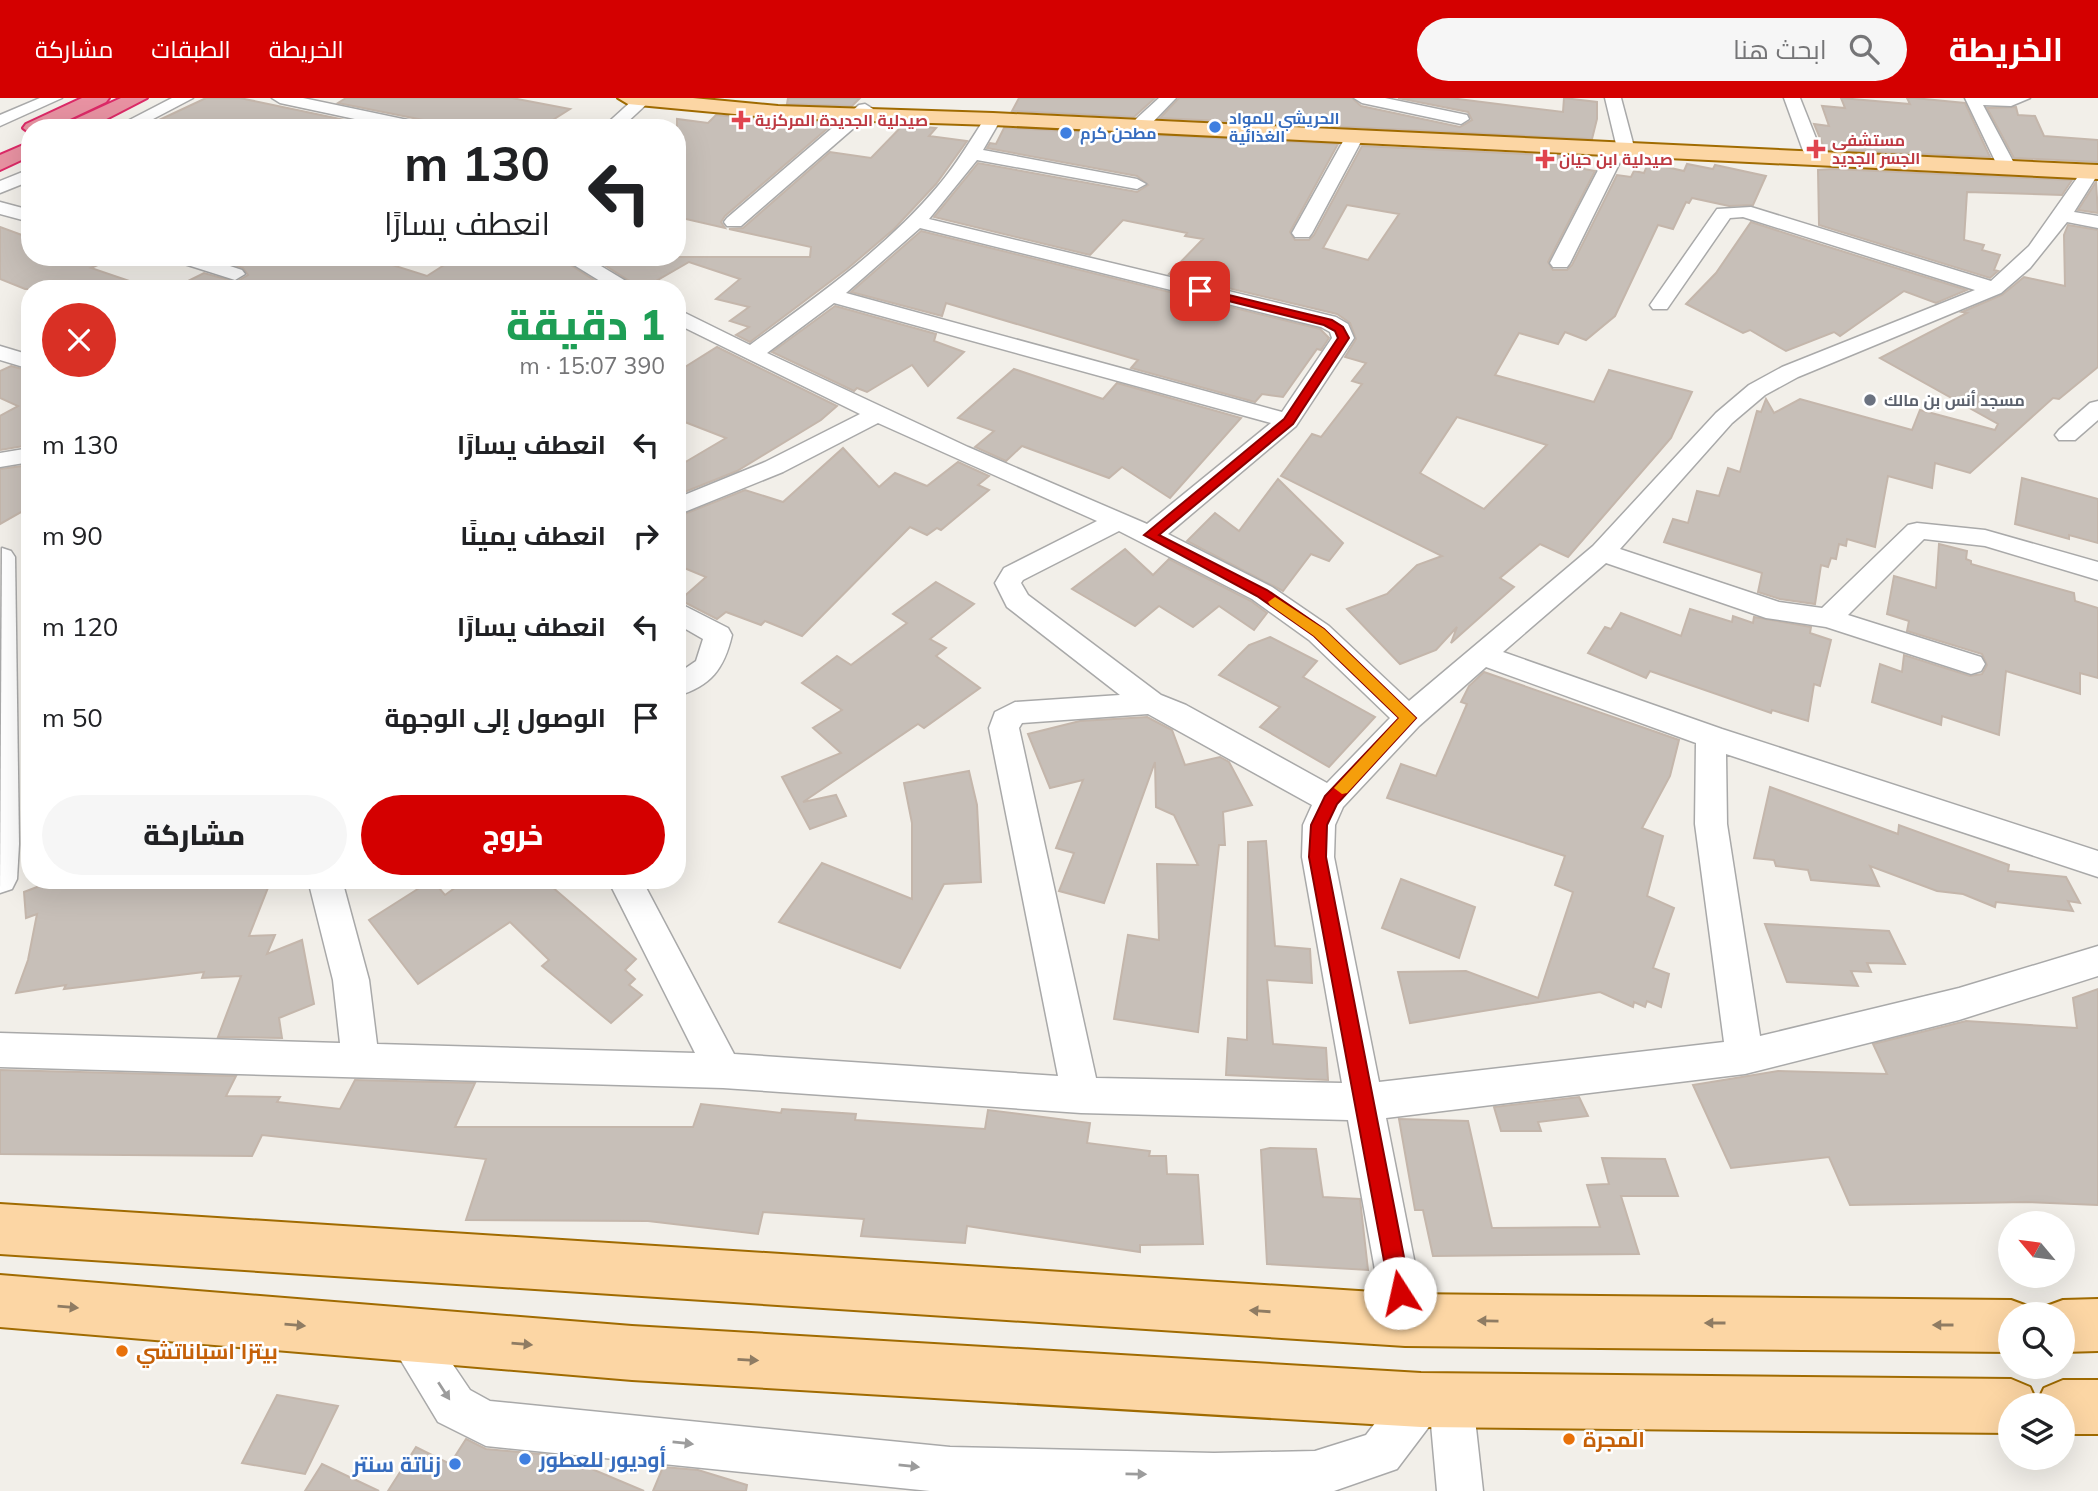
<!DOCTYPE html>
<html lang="ar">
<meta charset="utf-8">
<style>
body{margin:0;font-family:Mulish,Cairo,sans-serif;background:#f6f6f6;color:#202124;direction:rtl;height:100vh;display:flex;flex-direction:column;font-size:26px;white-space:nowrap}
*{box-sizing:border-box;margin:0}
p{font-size:23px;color:#757577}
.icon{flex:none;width:38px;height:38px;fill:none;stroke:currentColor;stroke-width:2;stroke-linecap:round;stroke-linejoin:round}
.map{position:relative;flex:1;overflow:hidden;direction:ltr}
.details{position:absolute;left:21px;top:182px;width:665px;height:609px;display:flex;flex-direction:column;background:#fff;border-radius:28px;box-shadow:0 7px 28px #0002;direction:rtl}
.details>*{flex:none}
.hud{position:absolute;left:21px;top:21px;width:665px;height:147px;border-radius:28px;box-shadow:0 7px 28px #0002;direction:rtl;background:#fff;color:#202124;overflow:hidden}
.needle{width:46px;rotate:299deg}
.controls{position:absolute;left:1998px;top:1113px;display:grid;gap:14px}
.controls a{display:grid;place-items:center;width:77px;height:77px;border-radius:50%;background:#fff;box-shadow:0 7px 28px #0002;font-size:35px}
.pin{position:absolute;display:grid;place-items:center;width:60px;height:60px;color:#fff;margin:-30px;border-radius:14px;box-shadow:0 4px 10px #0006}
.me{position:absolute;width:77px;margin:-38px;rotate:350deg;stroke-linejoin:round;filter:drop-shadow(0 0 5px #0008)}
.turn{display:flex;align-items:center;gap:24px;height:147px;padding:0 21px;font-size:32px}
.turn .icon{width:91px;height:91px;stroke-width:2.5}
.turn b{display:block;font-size:49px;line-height:60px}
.round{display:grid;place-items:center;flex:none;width:74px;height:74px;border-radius:37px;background:#f6f6f6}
.overview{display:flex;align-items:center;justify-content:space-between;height:119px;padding:0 21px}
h1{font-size:42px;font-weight:800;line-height:52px;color:#1e9e55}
.action{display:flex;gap:14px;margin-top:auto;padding:14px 21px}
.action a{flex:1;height:80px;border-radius:42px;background:#d40000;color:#fff;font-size:28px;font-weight:800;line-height:80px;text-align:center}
.action a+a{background:#f6f6f6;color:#202124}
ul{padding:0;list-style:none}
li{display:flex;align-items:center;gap:21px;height:91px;padding:0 21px}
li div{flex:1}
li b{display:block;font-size:26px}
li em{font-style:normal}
header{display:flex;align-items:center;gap:42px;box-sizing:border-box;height:98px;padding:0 35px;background:#d40000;color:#fff}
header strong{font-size:33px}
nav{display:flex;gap:38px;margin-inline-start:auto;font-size:24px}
.search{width:490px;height:63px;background:#f6f6f6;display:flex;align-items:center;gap:18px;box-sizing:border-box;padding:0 24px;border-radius:38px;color:#757577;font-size:26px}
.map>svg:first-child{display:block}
.building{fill:#c7bfb8;stroke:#c4b6ab;stroke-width:2;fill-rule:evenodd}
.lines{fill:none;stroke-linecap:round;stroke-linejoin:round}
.minor-casing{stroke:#a9a9a9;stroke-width:3}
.major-casing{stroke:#a06b00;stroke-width:4}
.highway-casing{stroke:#dc2a67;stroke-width:4}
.minor{fill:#fff;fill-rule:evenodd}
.major{fill:#fcd6a4;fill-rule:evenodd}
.highway{fill:#e892a2;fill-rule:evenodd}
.oneway{fill:#8f7c63}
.oneway2{fill:#9c9c9c}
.route{fill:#d40000;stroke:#8a0000;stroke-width:2}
.slow{fill:#f59e0b}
.health-dot{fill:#e0444e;stroke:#fff;stroke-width:2.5}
.shop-dot{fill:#3f7fe0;stroke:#fff;stroke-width:2.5}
.worship-dot{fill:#6b7280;stroke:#fff;stroke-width:2.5}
.food-dot{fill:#e8710a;stroke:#fff;stroke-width:2.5}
.labels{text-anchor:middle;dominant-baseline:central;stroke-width:5;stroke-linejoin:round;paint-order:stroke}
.far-shop-label{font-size:16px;font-weight:bold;fill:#366cbe;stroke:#fff;text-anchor:start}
.far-health-label{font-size:16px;font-weight:bold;fill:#be3a42;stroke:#fff;text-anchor:start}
.far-worship-label{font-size:16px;font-weight:bold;fill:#5b616d;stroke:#fff;text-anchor:start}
.near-food-label{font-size:21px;font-weight:bold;fill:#c56008;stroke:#fff;text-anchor:start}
.near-shop-label{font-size:21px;font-weight:bold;fill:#366cbe;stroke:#fff;text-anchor:start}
</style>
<header>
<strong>الخريطة</strong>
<div class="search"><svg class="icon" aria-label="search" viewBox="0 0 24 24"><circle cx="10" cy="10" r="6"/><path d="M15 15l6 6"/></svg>ابحث هنا</div>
<nav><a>الخريطة</a><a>الطبقات</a><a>مشاركة</a></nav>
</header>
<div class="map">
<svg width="2098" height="1393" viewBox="0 0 2098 1393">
<rect width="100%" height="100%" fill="#f2efe9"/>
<g class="building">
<path d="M206,0H240L383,30H142Z"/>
<path d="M346,0H512L570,11L540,30H433L423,22L338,5Z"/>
<path d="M788,0H860L852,8L787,6Z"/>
<path d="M1019,0H1155L1134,19L1012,13Z"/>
<path d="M1179,0H1352L1361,8L1460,29L1472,22L1468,14L1398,0H1450L1563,14L1564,0L1597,4V21L1592,41L1160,20Z"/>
<path d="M1841,0L1910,6L1907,0H1914L1965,5L1990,59L1825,52L1814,26L1829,28L1822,8L1845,10Z"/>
<path d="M2016,9L2018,17L2035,18L2044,38L2098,42V64L2014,60L1987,10Z"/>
<path d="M716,17L778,23L835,24L725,118L721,124L725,130L677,119V21L708,25Z"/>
<path d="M903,27L936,30L929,38L967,43L936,86L894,131L847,171L750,244L736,237L749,229L730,223L749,209L716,201L740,181L689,164L642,191L592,159H810L811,149L729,131L743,130L830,54L871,60Z"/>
<path d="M1004,30L1338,46L1290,134L1295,142H1309L1314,137L1362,48L1587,59L1584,71L1595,73L1548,164L1553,172H1567L1572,167L1617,77L1631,79L1634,73L1644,75L1648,65L1684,73L1687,66L1713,71L1715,67L1766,78L1753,107L1729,108L1692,100L1689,105L1686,104L1673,131L1658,127L1615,218L1586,242L1565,234L1558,246L1519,235L1495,277L1594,304L1609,272L1692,294L1671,340L1568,459L1540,446L1500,480L1514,489L1451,545L1457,529L1436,552L1400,566L1347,511L1387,496L1417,467L1442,458L1281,378L1312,336L1321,339L1362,286L1352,283L1366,265L1345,259L1356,241L1350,225L1337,216L1169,176L1203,141L1185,138L1187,135L1123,122L1090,157L934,119L978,65L1137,94L1148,87L1137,78L987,50L990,45L996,46ZM1347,107L1399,116L1368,162L1323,150ZM1457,319L1547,347L1484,411L1420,375Z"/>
<path d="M1833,71L2072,82L2062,97L1967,94L1964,142L1984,147L1982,152L2000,157L1994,172L1998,173L1990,180L1819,127L1818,72Z"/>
<path d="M2096,84L2098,115L2078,112Z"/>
<path d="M1751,124L1819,146L1967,192L1936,205L1904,193L1840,238L1834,234L1786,253L1750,232L1743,235L1686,206L1716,175Z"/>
<path d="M2068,127L2098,132V269L2059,301L2053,300L1970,375L1935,365L1932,390L1888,378L1875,449L1847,441L1846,448L1839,446L1836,461L1831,460L1828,469L1821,467L1815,506L1780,501L1758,494L1762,475L1664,444L1673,421L1688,425L1697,393L1719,398L1728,370L1740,374L1757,313L1761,314L1766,301L1774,315L1800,301L1912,332L1920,312L1995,332L1998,326L1880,260L1967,215L1962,214L2002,197L2024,179L2065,188L2064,137Z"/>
<path d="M0,129L30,140V159H81L100,166L91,170L138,186L137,191H75L64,186L54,191H25L0,181Z"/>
<path d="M921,133L1320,231L1329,240L1321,252L1317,251L1283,299L1262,296L1255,304L1131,270L1138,262L946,205L942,218L851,194Z"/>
<path d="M235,159H367L427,178L452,162L462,165L472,159H558L608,191H172L204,175L236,184L248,177L243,170L226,164Z"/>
<path d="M835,208L936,236L934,243L964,254L928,288L912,267L867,294L857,290L854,293L772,254Z"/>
<path d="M717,249L837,308L821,322L737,373L677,397V369L726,340L677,321V274Z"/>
<path d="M11,268L30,273V347L0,352V318L18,308L0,300V273Z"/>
<path d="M1014,271L1103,301L1117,285L1241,320L1170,400L1122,369L1109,380L1022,348L1006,363L975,349L994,333L958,320Z"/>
<path d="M843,350L879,389L895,375L927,388L958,364L989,378L978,387L989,392L941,432L937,430L927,437L910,429L802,538L765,523L761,527L726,514L717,521L680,502L706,479L677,467V419L745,392L783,404Z"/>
<path d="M30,367V409L0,426V371Z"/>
<path d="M2022,380L2098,401V445L2069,437V441L2015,426Z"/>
<path d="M1278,381L1343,445L1329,463L1311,456L1283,493L1187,443L1215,415L1239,433Z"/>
<path d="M1939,446L1967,453L1966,461L1971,463V466L2074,495L2075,503L2098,510V580L2080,575V596L2006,573L1999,637L1942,618L1941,627L1872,604L1880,566L1902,574L1904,557L1970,578L1982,576L1987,567L1982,556L1907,533L1909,523L1887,516L1894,478L1936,490Z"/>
<path d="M1125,451L1153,477L1169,461L1251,503L1267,515L1254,532L1219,508L1193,529L1159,508L1135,528L1072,491Z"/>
<path d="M936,484L974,506L930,541L946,550L936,558L980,590L924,630L918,626L803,704L836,697L846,718L810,731L782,679L841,655L813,630L842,612L802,585L837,558L851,567L907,525L893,516Z"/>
<path d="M1690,511L1732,524L1733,518L1753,525L1754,519L1811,529L1810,535L1831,542L1820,588L1814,586L1808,623L1772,612L1771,615L1650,573L1646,580L1588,555L1605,529L1611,531L1621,515L1681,538Z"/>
<path d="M1270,539L1317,563L1303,579L1375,619L1329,669L1260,629L1280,609L1219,577L1249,547Z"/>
<path d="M1484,574L1679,642L1670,678L1642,730L1663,738L1647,798L1674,810L1653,870L1669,876L1661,909L1647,903L1645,909L1634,904L1633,909L1600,894L1410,925L1398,874L1466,873L1538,900L1573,794L1555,787L1565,758L1387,700L1401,666L1436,678L1467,606L1461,604L1469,588Z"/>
<path d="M1147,619L1172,632L1185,667L1220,659L1229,664L1252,707L1223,714L1225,747H1219L1198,934L1114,921L1128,837L1159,842L1157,766L1198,767L1174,717L1156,709L1155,664L1104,805L1059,793L1074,755L1056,750L1083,682L1050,690L1028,636L1080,623Z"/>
<path d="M969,673L977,707L981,784L944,786L900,870L779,824L822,765L912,801V725L904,685Z"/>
<path d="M1770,689L1898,736L1899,727L2009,767L2008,773L2066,779L2080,805L2068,803L2073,813L1996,804L1995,809L1963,796L1937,793L1870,768L1879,788L1811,782L1808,772L1776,768L1774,762L1754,760Z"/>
<path d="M1266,743L1275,848L1310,851L1312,885L1267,882L1273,946L1326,950L1328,982L1226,977L1228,940L1247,942L1248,744Z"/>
<path d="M1401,781L1475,809L1459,860L1382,830Z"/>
<path d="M55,782H159L158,789L271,782L249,838L275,837L267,856L302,842L314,906L279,920L282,940L218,939L241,878L202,880L204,874L64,891L66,887L16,895L28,862L37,816L26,820L24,794Z"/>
<path d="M432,782L445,797L466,782H544L636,861L625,872L635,881L629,887L642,897L611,925L542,868L549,862L510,824L418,886L369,822Z"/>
<path d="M1765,826L1889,833L1905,866L1867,865L1871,874L1851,873L1858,888L1787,884Z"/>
<path d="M2098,891V1107L2027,1104L1850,1107L1829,1059L1731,1070L1693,987L1778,973L1887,976L1873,946L1966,923L2077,930L2073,900Z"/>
<path d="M0,972L236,978L226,998L280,999L277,1004L340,1011L355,982L475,985L455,1029H693L701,1006L781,1015L782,1011L856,1016L855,1022L985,1031L988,1012L1090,1025L1087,1045L1150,1053L1149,1058H1166L1167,1076L1198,1077L1203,1146L1140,1147V1154L967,1128L965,1145L861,1138L864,1121L763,1114L758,1136L648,1123L466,1122L486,1061L262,1037L252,1058L0,1056Z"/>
<path d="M1579,999L1588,1018L1538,1024L1541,1033H1501L1494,1009Z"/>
<path d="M1399,1021L1468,1023L1492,1130L1600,1129L1587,1087L1609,1086L1602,1060L1665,1061L1678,1098H1621L1639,1156L1433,1158L1423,1112H1415Z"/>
<path d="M1270,1050L1316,1051L1323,1099L1360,1101L1368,1172L1267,1166L1261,1052Z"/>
<path d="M277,1297L338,1308L305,1376L242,1365Z"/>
<path d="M466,1341L486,1351L561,1358L644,1393H388L416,1349L450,1366Z"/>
<path d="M322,1366L379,1393H305Z"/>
<path d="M663,1369L698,1372L747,1387L746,1393H653Z"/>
</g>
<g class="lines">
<defs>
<g id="minor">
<path d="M40,0H62L0,28V17Z"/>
<path d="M172,0H193L136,30H114Z"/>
<path d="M272,0H303L422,25L430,30H397L280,5Z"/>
<path d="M635,0L651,2L621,30H602Z"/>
<path d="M1159,0H1176L1148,29H1136L1134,25L1136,21Z"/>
<path d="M1354,0H1385L1467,17L1469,21L1461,26L1362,5Z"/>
<path d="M1605,0H1621L1634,49L1625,54L1570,165L1567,169H1553L1550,165L1609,51L1616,46Z"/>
<path d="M1784,0H1800L1823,58L1820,62H1808L1805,58Z"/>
<path d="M1965,0H2030L2011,8L1983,7L2015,67L2012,71L2006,72L1997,67Z"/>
<path d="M865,6L873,11L871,15L741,128H727L724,124L727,120L859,7Z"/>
<path d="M993,16L1001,21L983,52L1137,81L1146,86L1137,91L977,62L929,121L1336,219L1348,226L1354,240L1296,328L1168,436L1272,489L1329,528L1409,603L1593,448L1716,315L1749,287L1782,269L1975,192L1743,119L1730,120L1667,211H1653L1650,207L1717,111L1751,109L1991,183L2029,148L2084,70H2096L2098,76L2074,114L2098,118V130L2067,124L2030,170L2001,195L1798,279L1765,297L1732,325L1620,451L1779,504L1822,510L1908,427L1917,425L1985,432L2098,464V482L1985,448L1924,441L1848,517L1981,559L1985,566L1981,573L1971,576L1826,529L1766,520L1606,465L1503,554L1722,631L2098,753V779L1726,656L1727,726L1760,938L1959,890L2098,848V878L1959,922L1745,976L1386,1020L1426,1222L1420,1237L1405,1243L1390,1237L1384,1222L1348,1022L1081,1015L723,990L0,969V935L340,945L333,882L308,782H342L369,882L377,946L695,955L608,782H642L734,956L1058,978L989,630L995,614L1015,604L1120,597L1007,509L995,485L1004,470L1097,423L878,325L783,374L677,417V400L765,364L860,316L677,226V211L750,247C816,199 885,151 938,88C957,66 971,41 987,17ZM920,130L1321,229L1330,234L1332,240L1282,314L846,195ZM834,205L1271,325L1147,426L968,349L767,255ZM1119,433L1252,501L1309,542L1390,620L1327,685L1186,607L1161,597L1028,497L1021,485L1023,482ZM1486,569L1696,645L1695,726L1724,944L1379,984L1334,759L1335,727L1343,709L1419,628ZM1148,616L1312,707L1303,727L1302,759L1342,985L1096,980L1019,630L1022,625Z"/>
<path d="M1355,33L1364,38L1312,135L1309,139H1295L1292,135L1346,38Z"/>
<path d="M30,71V83L0,95V83Z"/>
<path d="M0,104L30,112V124L0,116Z"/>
<path d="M172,159H203L242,172L245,176L235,182L175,163Z"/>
<path d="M561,159H586L639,191H613Z"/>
<path d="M0,248L30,257V271L0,262Z"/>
<path d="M2098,303V322L2075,342H2059L2055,337L2059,332L2090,305Z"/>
<path d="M30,350V364L0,369V355Z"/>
<path d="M2,450L11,453L15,459L19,746L17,781L12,791L0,795Z"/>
<path d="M677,504L728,530L732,537C724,571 711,588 677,598V576L696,563L703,541L677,526Z"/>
<path d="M407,1214L422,1221L470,1292L490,1303L950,1349L1214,1355L1315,1353L1366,1337L1405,1286L1421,1280L1437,1287L1451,1281L1467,1287L1473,1303L1483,1393H1437L1431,1326L1397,1371L1334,1393H930L486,1348L438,1324L385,1236L392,1221Z"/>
</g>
<g id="major">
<path d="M618,0H693L778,8L993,15L2098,67V81L993,27L778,20L628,6Z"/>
<path d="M0,1106L1405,1196L2011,1202L2030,1209L2032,1216H2011V1254L1405,1248L0,1156Z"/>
<path d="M0,1177L632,1228L1421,1275L2011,1281L2030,1289L2037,1305L2044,1290L2063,1282H2098V1336H2063V1307H2011V1335L1421,1329L632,1282L0,1229Z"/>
<path d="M2098,1201V1253L2063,1254V1216H2042L2044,1209L2063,1202Z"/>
</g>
<g id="highway">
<path d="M82,0H109L106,4L51,30H30V35L23,30L26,26Z"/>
<path d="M121,0H147L89,30H70L68,27L71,23Z"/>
<path d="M30,44V58L0,72V57Z"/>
</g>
</defs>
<use href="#minor" class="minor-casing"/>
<use href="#major" class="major-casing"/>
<use href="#highway" class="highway-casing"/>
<use href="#minor" class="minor"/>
<use href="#major" class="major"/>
<use href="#highway" class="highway"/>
</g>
<defs><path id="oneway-solid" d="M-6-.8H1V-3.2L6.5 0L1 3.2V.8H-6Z" transform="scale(1.75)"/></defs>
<g class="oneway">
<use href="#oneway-solid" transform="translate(68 1209) rotate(5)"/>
<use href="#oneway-solid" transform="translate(1260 1213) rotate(-176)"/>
<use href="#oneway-solid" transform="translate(1488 1223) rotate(-179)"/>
<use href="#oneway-solid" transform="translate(1715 1225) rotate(-180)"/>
<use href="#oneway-solid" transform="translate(295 1227) rotate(5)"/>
<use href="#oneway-solid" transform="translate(1943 1227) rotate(-180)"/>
<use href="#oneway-solid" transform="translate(522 1246) rotate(5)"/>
<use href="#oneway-solid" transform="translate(748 1262) rotate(3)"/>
</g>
<g class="oneway2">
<use href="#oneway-solid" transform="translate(444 1293) rotate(57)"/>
<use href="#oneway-solid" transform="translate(683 1345) rotate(6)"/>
<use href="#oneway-solid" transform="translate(909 1368) rotate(6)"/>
<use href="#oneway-solid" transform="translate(1136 1376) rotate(1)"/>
</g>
<path class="route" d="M1200,190L1332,222L1343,229L1349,240L1293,326L1159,437L1267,492L1324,531L1416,620L1337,706L1327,727L1326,759L1411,1195L1408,1202L1400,1205L1393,1202L1390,1195L1309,759L1311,727L1325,698L1399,620L1314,538L1257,498L1144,437L1284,321L1338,240L1335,233L1324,227L1197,195L1195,193Z"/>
<path class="slow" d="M1275,499L1324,531L1416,620L1347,695L1342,696L1334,690L1399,620L1314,538L1270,507L1268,504Z"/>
<g class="health-dot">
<path d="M737.5 11.5h7v7h7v7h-7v7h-7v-7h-7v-7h7z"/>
<path d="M1812.5 40.5h7v7h7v7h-7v7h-7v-7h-7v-7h7z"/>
<path d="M1541.5 50.5h7v7h7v7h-7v7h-7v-7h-7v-7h7z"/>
</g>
<g class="shop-dot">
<circle cx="1215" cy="29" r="7"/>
<circle cx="1066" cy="35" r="7"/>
<circle cx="525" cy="1361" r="7"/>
<circle cx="455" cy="1366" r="7"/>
</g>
<circle class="worship-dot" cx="1870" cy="302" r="7"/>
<g class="food-dot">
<circle cx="122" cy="1253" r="7"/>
<circle cx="1569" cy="1341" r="7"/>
</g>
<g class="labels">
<g class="far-shop-label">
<text x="1229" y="20">الحريشي للمواد<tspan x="1229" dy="18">الغذائية</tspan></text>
<text x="1080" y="35">مطحن كرم</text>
</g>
<g class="far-health-label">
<text x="755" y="22">صيدلية الجديدة المركزية</text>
<text x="1832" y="42">مستشفى<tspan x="1832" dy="18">الجسر الجديد</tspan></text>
<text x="1559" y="61">صيدلية ابن حيان</text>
</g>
<g class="far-worship-label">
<text x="1884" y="302">مسجد أنس بن مالك</text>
</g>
<g class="near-food-label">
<text x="136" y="1253">بيتزا اسباناتشي</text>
<text x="1583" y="1341">المجرة</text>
</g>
<g class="near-shop-label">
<text x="539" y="1361">أوديور للعطور</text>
<text x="441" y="1366" text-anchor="end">زناتة سنتر</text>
</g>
</g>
</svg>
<div class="controls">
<a><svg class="needle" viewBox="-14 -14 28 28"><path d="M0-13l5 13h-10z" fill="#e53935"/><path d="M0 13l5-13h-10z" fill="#757577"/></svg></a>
<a><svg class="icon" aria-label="search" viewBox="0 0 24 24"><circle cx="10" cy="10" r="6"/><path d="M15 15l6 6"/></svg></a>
<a><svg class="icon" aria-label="layers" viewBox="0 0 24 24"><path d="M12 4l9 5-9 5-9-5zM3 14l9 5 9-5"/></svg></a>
</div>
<div class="pin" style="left:1200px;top:193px;background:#d93025"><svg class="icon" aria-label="arrive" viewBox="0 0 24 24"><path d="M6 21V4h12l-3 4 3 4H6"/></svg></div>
<svg class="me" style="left:1400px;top:1195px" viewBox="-20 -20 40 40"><circle r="19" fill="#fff"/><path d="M0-13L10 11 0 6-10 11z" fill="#d40000"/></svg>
<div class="hud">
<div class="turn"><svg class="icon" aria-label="left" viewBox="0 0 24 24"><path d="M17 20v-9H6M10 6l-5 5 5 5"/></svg><div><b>130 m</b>انعطف يسارًا</div></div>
</div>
<section class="details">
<div class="overview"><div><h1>1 دقيقة</h1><p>390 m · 15:07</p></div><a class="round" style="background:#d93025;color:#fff"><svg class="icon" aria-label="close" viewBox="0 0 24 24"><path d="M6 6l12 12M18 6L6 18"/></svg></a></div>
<ul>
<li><svg class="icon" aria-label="left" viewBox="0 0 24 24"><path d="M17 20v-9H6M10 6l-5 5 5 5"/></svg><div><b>انعطف يسارًا</b></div><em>130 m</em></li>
<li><svg class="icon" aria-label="right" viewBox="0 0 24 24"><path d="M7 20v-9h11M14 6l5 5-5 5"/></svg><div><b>انعطف يمينًا</b></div><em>90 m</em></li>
<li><svg class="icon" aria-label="left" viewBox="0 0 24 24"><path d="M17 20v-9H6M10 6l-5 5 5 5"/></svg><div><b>انعطف يسارًا</b></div><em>120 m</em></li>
<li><svg class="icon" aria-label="arrive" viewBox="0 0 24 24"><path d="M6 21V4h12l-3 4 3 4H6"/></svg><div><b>الوصول إلى الوجهة</b></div><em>50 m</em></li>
</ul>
<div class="action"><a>خروج</a><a>مشاركة</a></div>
</section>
</div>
